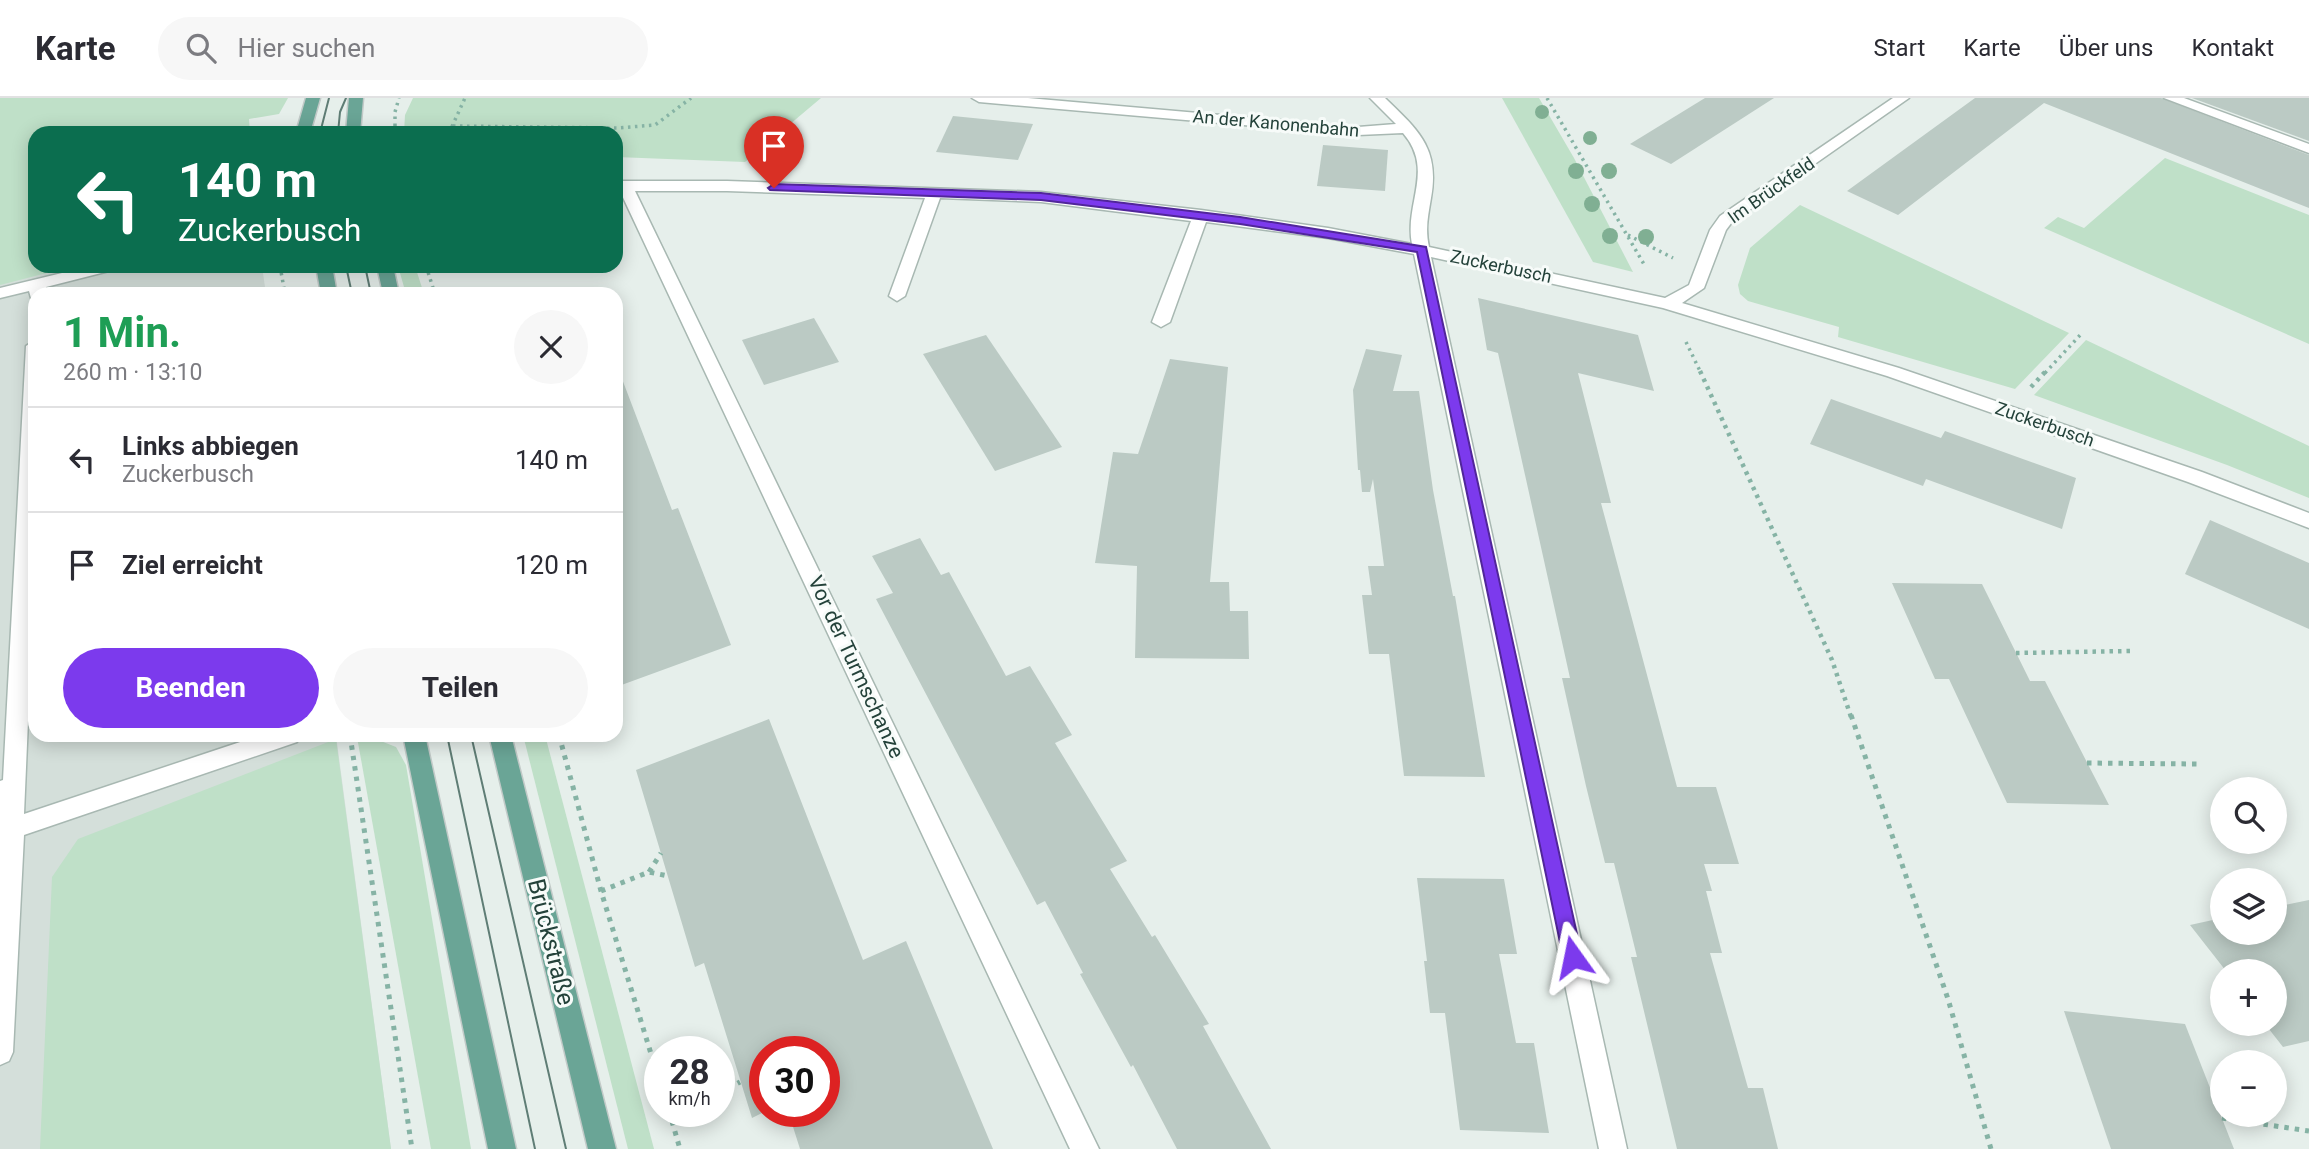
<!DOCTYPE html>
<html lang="de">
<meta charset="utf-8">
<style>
body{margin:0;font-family:Roboto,sans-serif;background:#f7f7f7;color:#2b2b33;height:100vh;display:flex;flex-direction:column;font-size:26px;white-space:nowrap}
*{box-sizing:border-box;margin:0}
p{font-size:23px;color:#7c7c81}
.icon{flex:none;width:38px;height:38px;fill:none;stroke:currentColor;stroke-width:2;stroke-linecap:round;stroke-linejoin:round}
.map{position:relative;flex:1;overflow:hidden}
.drawer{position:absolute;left:28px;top:189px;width:595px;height:455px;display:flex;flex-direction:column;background:#fff;border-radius:21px;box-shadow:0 4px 18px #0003}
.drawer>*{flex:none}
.banner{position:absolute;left:28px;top:28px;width:595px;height:147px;border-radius:21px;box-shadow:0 4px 18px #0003;background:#0b6e4f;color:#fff;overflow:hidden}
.controls{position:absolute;left:2210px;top:679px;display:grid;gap:14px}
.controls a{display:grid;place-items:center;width:77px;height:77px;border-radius:50%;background:#fff;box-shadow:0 4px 18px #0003;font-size:35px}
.speed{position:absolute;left:644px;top:938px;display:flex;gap:14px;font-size:35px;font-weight:700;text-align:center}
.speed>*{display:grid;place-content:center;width:91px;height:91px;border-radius:50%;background:#fff;box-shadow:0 4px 18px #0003;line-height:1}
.speed small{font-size:18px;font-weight:400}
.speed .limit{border:10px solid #d22;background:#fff;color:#111}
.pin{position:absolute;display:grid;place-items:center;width:60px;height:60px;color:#fff;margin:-72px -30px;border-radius:50% 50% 50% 0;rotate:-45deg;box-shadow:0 0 7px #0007}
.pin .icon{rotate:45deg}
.me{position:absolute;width:77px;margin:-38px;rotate:348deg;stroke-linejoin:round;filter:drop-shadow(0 0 5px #0008)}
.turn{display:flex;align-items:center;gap:24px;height:147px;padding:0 35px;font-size:32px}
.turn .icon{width:91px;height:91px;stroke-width:2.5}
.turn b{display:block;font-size:49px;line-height:60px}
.round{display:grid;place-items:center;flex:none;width:74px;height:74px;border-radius:37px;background:#f7f7f7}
.headline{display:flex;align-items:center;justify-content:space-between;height:119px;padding:0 35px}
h1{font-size:42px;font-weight:700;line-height:52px;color:#1e9e55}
.action{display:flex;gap:14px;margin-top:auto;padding:14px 35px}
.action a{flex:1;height:80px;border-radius:42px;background:#7c3aed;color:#fff;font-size:28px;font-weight:700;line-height:80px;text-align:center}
.action a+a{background:#f7f7f7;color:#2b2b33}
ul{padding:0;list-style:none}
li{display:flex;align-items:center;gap:21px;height:105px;padding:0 35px;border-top:2px solid #e1e1e2}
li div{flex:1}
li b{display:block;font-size:26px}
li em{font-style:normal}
header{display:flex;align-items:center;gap:42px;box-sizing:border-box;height:98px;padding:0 35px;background:#fff;border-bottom:2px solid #e1e1e2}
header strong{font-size:33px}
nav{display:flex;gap:38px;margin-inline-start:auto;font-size:24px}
.search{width:490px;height:63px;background:#f7f7f7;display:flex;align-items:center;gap:18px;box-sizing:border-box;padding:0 24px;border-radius:38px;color:#7c7c81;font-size:26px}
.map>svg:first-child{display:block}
.built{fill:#d4dfda}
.green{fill:#bfe0c8}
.building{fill:#bbcac4}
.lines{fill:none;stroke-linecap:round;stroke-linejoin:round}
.minor-casing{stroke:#a8b8b2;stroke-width:3}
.major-casing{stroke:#c2cac8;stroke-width:3}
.path-far2{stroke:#86b3a5;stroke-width:3.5;stroke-dasharray:2.5 4.5;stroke-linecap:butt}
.path-far1{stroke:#86b3a5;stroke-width:4.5;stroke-dasharray:3.5 5;stroke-linecap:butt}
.path{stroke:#86b3a5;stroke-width:5;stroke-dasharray:4.5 6;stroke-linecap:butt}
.minor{fill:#fff;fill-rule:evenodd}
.major{fill:#6aa596;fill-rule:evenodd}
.tram{stroke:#5f7d75;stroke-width:2}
.tree{fill:#80af93}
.route{fill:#7c3aed;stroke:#51269a;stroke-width:2}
.labels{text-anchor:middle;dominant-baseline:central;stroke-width:6;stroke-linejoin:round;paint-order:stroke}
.far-street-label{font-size:18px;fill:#24423a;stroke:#f7fbf9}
.street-label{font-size:21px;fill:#24423a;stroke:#f7fbf9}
.near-street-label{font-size:24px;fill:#24423a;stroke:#f7fbf9}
</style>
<header>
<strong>Karte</strong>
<div class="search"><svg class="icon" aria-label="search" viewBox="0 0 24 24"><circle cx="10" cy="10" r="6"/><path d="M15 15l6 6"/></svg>Hier suchen</div>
<nav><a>Start</a><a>Karte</a><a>Über uns</a><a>Kontakt</a></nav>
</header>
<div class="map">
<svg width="2309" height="1051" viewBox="0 0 2309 1051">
<rect width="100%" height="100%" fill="#e6efeb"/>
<path class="built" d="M0,24L35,35V168H262L266,196H35V637H336L391,1051H0Z"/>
<g class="green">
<path d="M0,0H288L279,16L249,21L250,35H35V168H74L0,187Z"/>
<path d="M413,0H821L745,64L616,59V35H404L405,17Z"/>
<path d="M1502,0H1539L1574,60L1633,174L1593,164Z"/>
<path d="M2165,60L2309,117V246L2044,130L2058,119L2084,130Z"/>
<path d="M1800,107L2069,235L2015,291L1838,239L1839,229L1748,203L1740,196L1738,187L1750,150Z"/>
<path d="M398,168H415L424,196H406Z"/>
<path d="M2086,242L2309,348V400L2227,367L2034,297Z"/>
<path d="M523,637H545L654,1051H628Z"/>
<path d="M368,638L396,649L406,667L471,1051H431L357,639Z"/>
<path d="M336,641L391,1051H40L52,779L78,741Z"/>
</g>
<g class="building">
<path d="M1705,0H1774L1671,66L1630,46Z"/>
<path d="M1975,0H2161L2309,57V110L2044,5L1898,117L1847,93Z"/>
<path d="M2192,0H2309V43Z"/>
<path d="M953,18L1033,26L1018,62L936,54Z"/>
<path d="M1323,47L1388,52L1385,93L1317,88Z"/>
<path d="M1478,200L1638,237L1654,293L1578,275L1611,405H1601L1677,689H1716L1739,766H1704L1712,793H1706L1722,855H1710L1748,990H1763L1778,1051H1677L1631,859H1637L1614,765H1605L1586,688L1562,580H1570L1498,255L1487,252Z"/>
<path d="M814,220L839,264L764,287L742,242Z"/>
<path d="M986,237L1062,349L995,373L923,256Z"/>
<path d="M1366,251L1402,257L1393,293H1419L1433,392L1453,498H1455L1485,679L1404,678L1389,556H1369L1362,497H1372L1368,468H1384L1373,381L1370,394H1362L1360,372H1358L1353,292Z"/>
<path d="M1170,261L1228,269L1210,484H1229L1230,513H1248L1249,561L1135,560L1137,468L1095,465L1113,354L1138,356Z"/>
<path d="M616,273H619L672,412L678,410L731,547L616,589Z"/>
<path d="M1831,301L1941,340L1945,333L2076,380L2062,431L1926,381L1923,388L1810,346Z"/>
<path d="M2210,422L2309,465V531L2185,476Z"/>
<path d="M920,440L941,477L949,474L1006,578L1030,568L1072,637L1055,645L1127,763L1110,771L1152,839L1155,837L1209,926L1203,928L1271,1051H1177L1133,967L1131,969L1080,876L1083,875L1045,803L1037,807L876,501L893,495L872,458Z"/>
<path d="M1892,485L1982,486L2030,583H2045L2109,707L2007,705L1949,581H1935Z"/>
<path d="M769,621L863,862L906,843L993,1051H800L788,1013H824V954H765L766,1013L752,1020L704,865L695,869L636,672Z"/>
<path d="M1417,780L1504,781L1517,856H1499L1516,945H1534L1549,1035L1460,1032L1445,915H1430L1424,863H1427Z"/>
<path d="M2309,802V943L2283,949L2265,926H2275V873H2226L2190,827L2222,820V835H2275V809Z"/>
<path d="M2064,913L2185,926L2234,1051H2111Z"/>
</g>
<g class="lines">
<defs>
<g id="minor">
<path d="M972,0H1028L1358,29L1396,26L1370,0H1385C1418,32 1440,50 1431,100C1428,118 1425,131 1429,149L1665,200L1689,187L1710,132L1720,118L1893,0H1909L1732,124L1726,132L1704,190L1682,205L1899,270L2202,374L2309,415V430L2188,384L1887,278L1663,210L1431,159L1627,1051H1599L1414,156L1328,140L1206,124L1170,224L1161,229L1152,224L1191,123L1041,104L940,100L905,198L897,203L889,198L925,100L727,93H635L1099,1051H1070L620,93H616V83H727L1041,94L1201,112L1328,130L1412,146C1404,105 1435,72 1403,35L1358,37L979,4Z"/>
<path d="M2164,0H2184L2309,46V55Z"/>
<path d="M91,168H119L117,171L46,189L45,196H35V201L31,200L29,193L0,200V190Z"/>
<path d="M35,242V459L24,716L261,637H300L297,644L24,737L13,954L9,963L0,967V683L3,682L26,248Z"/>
</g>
<g id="major">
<path d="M306,0H320L310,35H296Z"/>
<path d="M349,0H363L360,35H346Z"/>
<path d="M316,168H332L337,196H321Z"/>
<path d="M377,168H393L399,196H383Z"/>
<path d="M403,637H425L516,1051H488Z"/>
<path d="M489,637H511L616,1051H588Z"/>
</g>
</defs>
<use href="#minor" class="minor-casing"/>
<use href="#major" class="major-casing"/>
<g class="path-far2">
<path d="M1547,0L1645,168"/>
<path d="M453,28L617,30L655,27L691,0"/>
<path d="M395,35V14L399,0"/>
<path d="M449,35L465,0"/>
<path d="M1628,137L1673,160"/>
<path d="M280,168L285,196"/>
<path d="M426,168L435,196"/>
<path d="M1686,244L1701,275"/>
<path d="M2045,275L2083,234"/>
</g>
<g class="path-far1">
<path d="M1700,273L1832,562L1851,619"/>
<path d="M2031,289L2046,273"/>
<path d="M2016,555L2130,553"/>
</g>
<g class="path">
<path d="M1851,617L1948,901L1991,1051"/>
<path d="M350,637L412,1051"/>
<path d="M559,637L601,793L660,985"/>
<path d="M2087,665L2198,666"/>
<path d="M649,774L661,755"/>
<path d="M601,793L649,774L668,778"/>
<path d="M719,995L740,984"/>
<path d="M669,1013L680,1051"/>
<path d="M670,1019L682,1013"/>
<path d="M2222,1020L2309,1033"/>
</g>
<use href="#minor" class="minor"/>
<use href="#major" class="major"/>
<g class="tram">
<path d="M320,35L329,0"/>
<path d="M338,35L340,14L346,0"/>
<path d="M346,168L352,196"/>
<path d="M365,168L371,196"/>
<path d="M447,637L535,1051"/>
<path d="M471,637L566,1051"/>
</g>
</g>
<g class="tree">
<circle cx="1542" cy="14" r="7"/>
<circle cx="1590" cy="40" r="7"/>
<circle cx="1576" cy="73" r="8"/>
<circle cx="1609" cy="73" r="8"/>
<circle cx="1592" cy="106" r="8"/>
<circle cx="1610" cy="138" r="8"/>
<circle cx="1646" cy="139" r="8"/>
</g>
<path class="route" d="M774,86L1041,95L1240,119L1426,149L1582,859L1580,866L1573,868L1566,866L1563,859L1417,154L1240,126L1041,102L770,92L768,90Z"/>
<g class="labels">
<g class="far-street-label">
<text transform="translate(1276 25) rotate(5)">An der Kanonenbahn</text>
<text transform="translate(1771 92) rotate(-35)">Im Brückfeld</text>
<text transform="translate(1501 168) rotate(12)">Zuckerbusch</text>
<text transform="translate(2045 326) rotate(19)">Zuckerbusch</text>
</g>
<g class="street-label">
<text transform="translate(856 569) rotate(65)">Vor der Turmschanze</text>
</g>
<g class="near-street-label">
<text transform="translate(551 844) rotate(76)">Brückstraße</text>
</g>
</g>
</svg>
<div class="controls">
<a><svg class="icon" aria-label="search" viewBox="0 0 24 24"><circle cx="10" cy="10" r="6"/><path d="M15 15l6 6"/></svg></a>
<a><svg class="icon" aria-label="layers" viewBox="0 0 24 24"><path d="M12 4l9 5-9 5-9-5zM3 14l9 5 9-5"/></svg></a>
<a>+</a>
<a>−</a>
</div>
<div class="speed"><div>28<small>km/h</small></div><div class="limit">30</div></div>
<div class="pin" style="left:774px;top:90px;background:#d93025"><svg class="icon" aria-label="arrive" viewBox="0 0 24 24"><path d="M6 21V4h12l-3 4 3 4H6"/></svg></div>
<svg class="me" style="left:1573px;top:859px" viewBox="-20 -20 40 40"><path d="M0-17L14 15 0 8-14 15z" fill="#7c3aed" stroke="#fff" stroke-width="4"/></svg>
<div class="banner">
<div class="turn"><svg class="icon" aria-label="left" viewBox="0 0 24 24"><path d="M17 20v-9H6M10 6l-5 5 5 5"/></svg><div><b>140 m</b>Zuckerbusch</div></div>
</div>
<section class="drawer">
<div class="headline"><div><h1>1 Min.</h1><p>260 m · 13:10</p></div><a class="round"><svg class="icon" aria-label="close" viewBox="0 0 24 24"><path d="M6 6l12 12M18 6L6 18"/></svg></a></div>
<ul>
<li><svg class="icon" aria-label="left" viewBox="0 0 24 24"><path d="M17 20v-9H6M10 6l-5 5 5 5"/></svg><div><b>Links abbiegen</b><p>Zuckerbusch</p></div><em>140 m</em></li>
<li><svg class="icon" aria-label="arrive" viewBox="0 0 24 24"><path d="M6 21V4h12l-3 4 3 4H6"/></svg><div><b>Ziel erreicht</b></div><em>120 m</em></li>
</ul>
<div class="action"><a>Beenden</a><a>Teilen</a></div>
</section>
</div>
